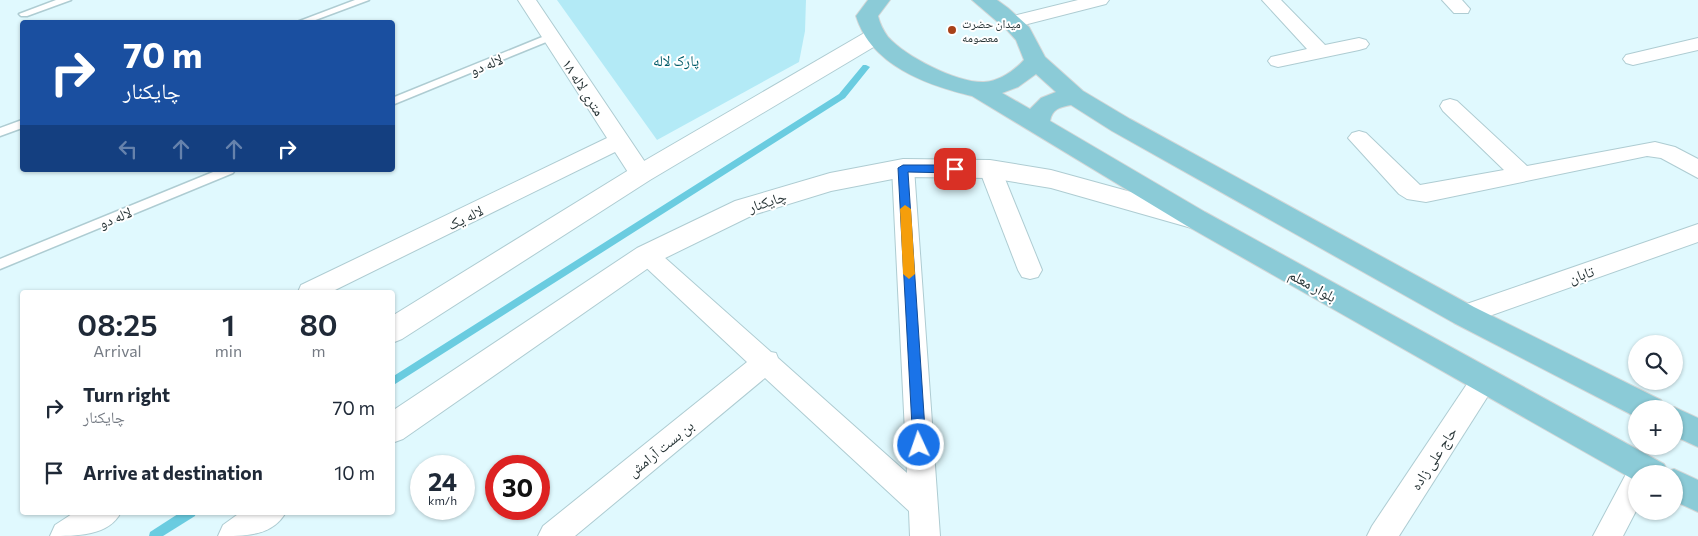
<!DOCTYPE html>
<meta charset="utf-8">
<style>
body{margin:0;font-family:Commissioner,"Noto Naskh Arabic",sans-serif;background:#f2f2f3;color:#1f2937;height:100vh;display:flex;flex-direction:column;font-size:19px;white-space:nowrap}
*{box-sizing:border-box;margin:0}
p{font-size:16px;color:#747a83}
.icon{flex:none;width:28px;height:28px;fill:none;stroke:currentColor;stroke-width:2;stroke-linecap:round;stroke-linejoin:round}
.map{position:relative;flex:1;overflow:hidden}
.details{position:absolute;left:20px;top:290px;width:375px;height:225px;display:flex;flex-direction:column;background:#fff;border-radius:5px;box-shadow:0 1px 4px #0004}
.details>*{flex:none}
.guide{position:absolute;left:20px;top:20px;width:375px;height:152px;border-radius:5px;box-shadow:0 1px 4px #0004;background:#1a4fa0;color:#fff;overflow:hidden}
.buttons{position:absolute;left:1628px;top:335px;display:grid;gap:10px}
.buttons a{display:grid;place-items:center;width:55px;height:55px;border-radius:50%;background:#fff;box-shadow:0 1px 4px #0004;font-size:25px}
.speed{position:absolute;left:410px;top:455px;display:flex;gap:10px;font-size:25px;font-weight:700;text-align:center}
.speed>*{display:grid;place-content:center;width:65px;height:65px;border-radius:50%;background:#fff;box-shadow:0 1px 4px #0004;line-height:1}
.speed small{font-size:12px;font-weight:400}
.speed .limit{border:8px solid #d22;background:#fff;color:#111}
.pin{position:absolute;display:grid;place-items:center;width:42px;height:42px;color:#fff;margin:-21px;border-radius:10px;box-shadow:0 2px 8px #0006}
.me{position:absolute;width:55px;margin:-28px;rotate:357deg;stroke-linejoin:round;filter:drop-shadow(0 0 4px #0008)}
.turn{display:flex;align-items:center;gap:18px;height:105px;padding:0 20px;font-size:22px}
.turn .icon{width:65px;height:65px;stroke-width:2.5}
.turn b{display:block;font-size:35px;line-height:42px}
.lanes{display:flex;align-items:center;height:48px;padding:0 20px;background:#0003;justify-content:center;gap:25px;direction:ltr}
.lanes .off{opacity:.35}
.eta{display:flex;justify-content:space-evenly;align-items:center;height:85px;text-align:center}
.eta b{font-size:30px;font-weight:600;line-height:35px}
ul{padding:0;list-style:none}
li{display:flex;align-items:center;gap:15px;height:65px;padding:0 20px}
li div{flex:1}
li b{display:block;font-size:19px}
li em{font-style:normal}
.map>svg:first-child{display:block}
.green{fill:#b3eaf6}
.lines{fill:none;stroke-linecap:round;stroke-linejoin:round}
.stream{fill:#6acce0;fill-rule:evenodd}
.service-casing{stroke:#aeccd2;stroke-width:3}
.minor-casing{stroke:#aeccd2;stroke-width:2}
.tertiary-casing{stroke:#aeccd2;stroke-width:2}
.primary-casing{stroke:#d4d7d7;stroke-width:2}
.service{fill:#fff;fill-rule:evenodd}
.minor{fill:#fff;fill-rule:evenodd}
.tertiary{fill:#fff;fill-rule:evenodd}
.primary{fill:#8bcbd7;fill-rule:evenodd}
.route{fill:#1a73e8;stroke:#114b97}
.slow{fill:#f59e0b}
.poi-dot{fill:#a84219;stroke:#fff;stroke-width:2}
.labels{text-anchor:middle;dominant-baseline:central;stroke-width:4;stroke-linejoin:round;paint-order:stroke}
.far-poi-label{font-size:12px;fill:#293638;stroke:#fff;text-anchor:start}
.park-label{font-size:15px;fill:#005b69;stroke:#fff}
.street-label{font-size:15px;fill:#293638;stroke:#fff}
</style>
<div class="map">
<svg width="1698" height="536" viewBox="0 0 1698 536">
<rect width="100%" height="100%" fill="#e0f9fe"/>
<path class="green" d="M557,0H806L805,31L799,62L657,140Z"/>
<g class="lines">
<g class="stream">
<path d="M863,65H866L870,67L845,98L392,386V377L839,94Z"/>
<path d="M181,512H196L195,516L163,536H149L150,532Z"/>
</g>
<defs>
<g id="service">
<path d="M56,0H71L27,16H21L19,14Z"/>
<path d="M355,0H369L310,22H297Z"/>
<path d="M552,33L557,36L556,38L392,105V98Z"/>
<path d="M22,120V128L0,136V128Z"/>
<path d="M218,170H235L233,173L0,269V259Z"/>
</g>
<g id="minor">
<path d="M518,0H536L649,168L652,174L649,180L641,182L633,180L615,152L331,292H298L301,285L607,138Z"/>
<path d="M1078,0H1109L1106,4L1012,28L1005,26L1003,22L1005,18Z"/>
<path d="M1262,0H1281L1325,45L1359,38L1366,40L1369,44L1366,48L1359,50L1278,67L1271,65L1268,61L1271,57L1307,49Z"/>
<path d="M1442,0H1462L1470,9L1468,13H1454Z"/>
<path d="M1698,38V50L1633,65L1626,63L1623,59L1626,55Z"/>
<path d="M1450,99L1457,101L1527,166L1655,142L1675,147L1698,159V178L1661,158L1647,156L1426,202L1407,199L1399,194L1348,138L1352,133L1359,131L1366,133L1420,185L1504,170L1443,111L1440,106L1443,101Z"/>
<path d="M903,160L911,163L914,168L940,536H910L909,511L765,378L575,536H538L543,526L747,362L639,261L635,255L639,249L647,246L655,249L771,352L776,353L778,358L907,473L892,168L895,163Z"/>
<path d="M990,161L998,164L1001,169L1042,270L1038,277L1030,279L1022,277L1018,270L979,169L982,164Z"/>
<path d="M1698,224V242L1464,325L1455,322L1452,315L1455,308Z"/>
<path d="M1484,369L1493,372L1497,380L1493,388L1399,536H1367L1372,526L1475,372Z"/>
<path d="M1636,470L1646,474H1636V511L1623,536H1593L1626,474Z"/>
</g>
<g id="tertiary">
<path d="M874,30L882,32L885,37L882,42L650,180L402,339L392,343V316L632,168L866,32Z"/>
<path d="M903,159L990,160L1051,170L1204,212L1208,219L1204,226L1195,229L1051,188L990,178L903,177L831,191L753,215L657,262L403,439L392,443V411L637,248L735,201L830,173Z"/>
<path d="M75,512H121C109,536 77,536 50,536L55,525Z"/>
<path d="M241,512H286C273,536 246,536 218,536L223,525Z"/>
</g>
<g id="primary">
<path d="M868,0H890L878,16C880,24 883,30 888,37C906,57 957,83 984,82C999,81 1014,71 1024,60L1016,40L1007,30L972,0H997L1008,8L1029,27L1045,57L1083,91L1130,119L1474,307L1661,400L1665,409H1636V417L1454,323L1112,131L1071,105C1060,107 1052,109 1050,121L1205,212L1664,464L1668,471L1674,469L1698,480V512L1674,501V474H1636V481L1187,226L972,96C926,85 871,65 856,16ZM1036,74L1056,92L1041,98L1030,109L1002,93L1018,87Z"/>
<path d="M1674,407L1698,418V447L1674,436V409H1670Z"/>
</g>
</defs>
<use href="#service" class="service-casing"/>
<use href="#minor" class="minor-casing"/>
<use href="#tertiary" class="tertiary-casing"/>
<use href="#primary" class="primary-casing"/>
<use href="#service" class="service"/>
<use href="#minor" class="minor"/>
<use href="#tertiary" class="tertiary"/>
<use href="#primary" class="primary"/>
</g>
<path class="route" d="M903,165H955L960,169L955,173L908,172L926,445L924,450L919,451L915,450L913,445L898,168Z"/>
<path class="slow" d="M905,205L911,209L915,274L909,279L903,274L900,209Z"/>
<circle class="poi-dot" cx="952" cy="30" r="5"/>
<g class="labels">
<g class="far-poi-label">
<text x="962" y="23">میدان حضرت<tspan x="962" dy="14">معصومه</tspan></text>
</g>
<g class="park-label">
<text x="676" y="60">پارک لاله</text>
</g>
<g class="street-label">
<text transform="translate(486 64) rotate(-22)">لاله دو</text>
<text transform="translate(584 87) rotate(57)">۱۸ متری لاله</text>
<text transform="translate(767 201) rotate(-18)">چایکنار</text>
<text transform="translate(115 217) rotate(-22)">لاله دو</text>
<text transform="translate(465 217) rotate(-26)">لاله یک</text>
<text transform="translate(1581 274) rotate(-19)">تابان</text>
<text transform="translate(1313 285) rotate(29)">بلوار معلم</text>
<text transform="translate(660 448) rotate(-39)">بن بست آرامش</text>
<text transform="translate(1433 458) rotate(-57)">حاج علی زاده</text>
</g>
</g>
</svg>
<div class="buttons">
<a><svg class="icon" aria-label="search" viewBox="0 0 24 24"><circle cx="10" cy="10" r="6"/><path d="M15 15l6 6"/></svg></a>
<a>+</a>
<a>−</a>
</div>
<div class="speed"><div>24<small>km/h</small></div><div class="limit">30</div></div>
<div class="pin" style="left:955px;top:169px;background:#d93025"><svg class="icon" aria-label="arrive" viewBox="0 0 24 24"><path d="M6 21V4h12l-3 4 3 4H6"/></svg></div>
<svg class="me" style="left:919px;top:445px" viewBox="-20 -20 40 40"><circle r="17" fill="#1a73e8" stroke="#fff" stroke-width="3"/><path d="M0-11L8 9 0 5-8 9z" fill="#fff"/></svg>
<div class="guide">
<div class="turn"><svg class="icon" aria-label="right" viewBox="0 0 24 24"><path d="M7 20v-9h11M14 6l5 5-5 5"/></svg><div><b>70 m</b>چایکنار</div></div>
<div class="lanes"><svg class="icon off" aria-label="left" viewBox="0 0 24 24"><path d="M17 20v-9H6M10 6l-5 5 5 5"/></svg><svg class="icon off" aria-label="ahead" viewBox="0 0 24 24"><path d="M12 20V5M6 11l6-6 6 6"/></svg><svg class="icon off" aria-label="ahead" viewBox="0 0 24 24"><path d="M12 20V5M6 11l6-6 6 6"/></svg><svg class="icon" aria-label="right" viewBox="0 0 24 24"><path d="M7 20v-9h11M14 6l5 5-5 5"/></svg></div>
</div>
<section class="details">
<div class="eta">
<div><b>08:25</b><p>Arrival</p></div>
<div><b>1</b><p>min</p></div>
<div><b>80</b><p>m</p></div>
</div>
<ul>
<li><svg class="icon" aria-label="right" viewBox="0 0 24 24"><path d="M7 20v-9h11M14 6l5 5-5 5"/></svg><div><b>Turn right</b><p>چایکنار</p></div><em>70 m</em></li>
<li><svg class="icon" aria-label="arrive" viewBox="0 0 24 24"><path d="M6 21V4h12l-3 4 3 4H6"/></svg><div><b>Arrive at destination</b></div><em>10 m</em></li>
</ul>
</section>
</div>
